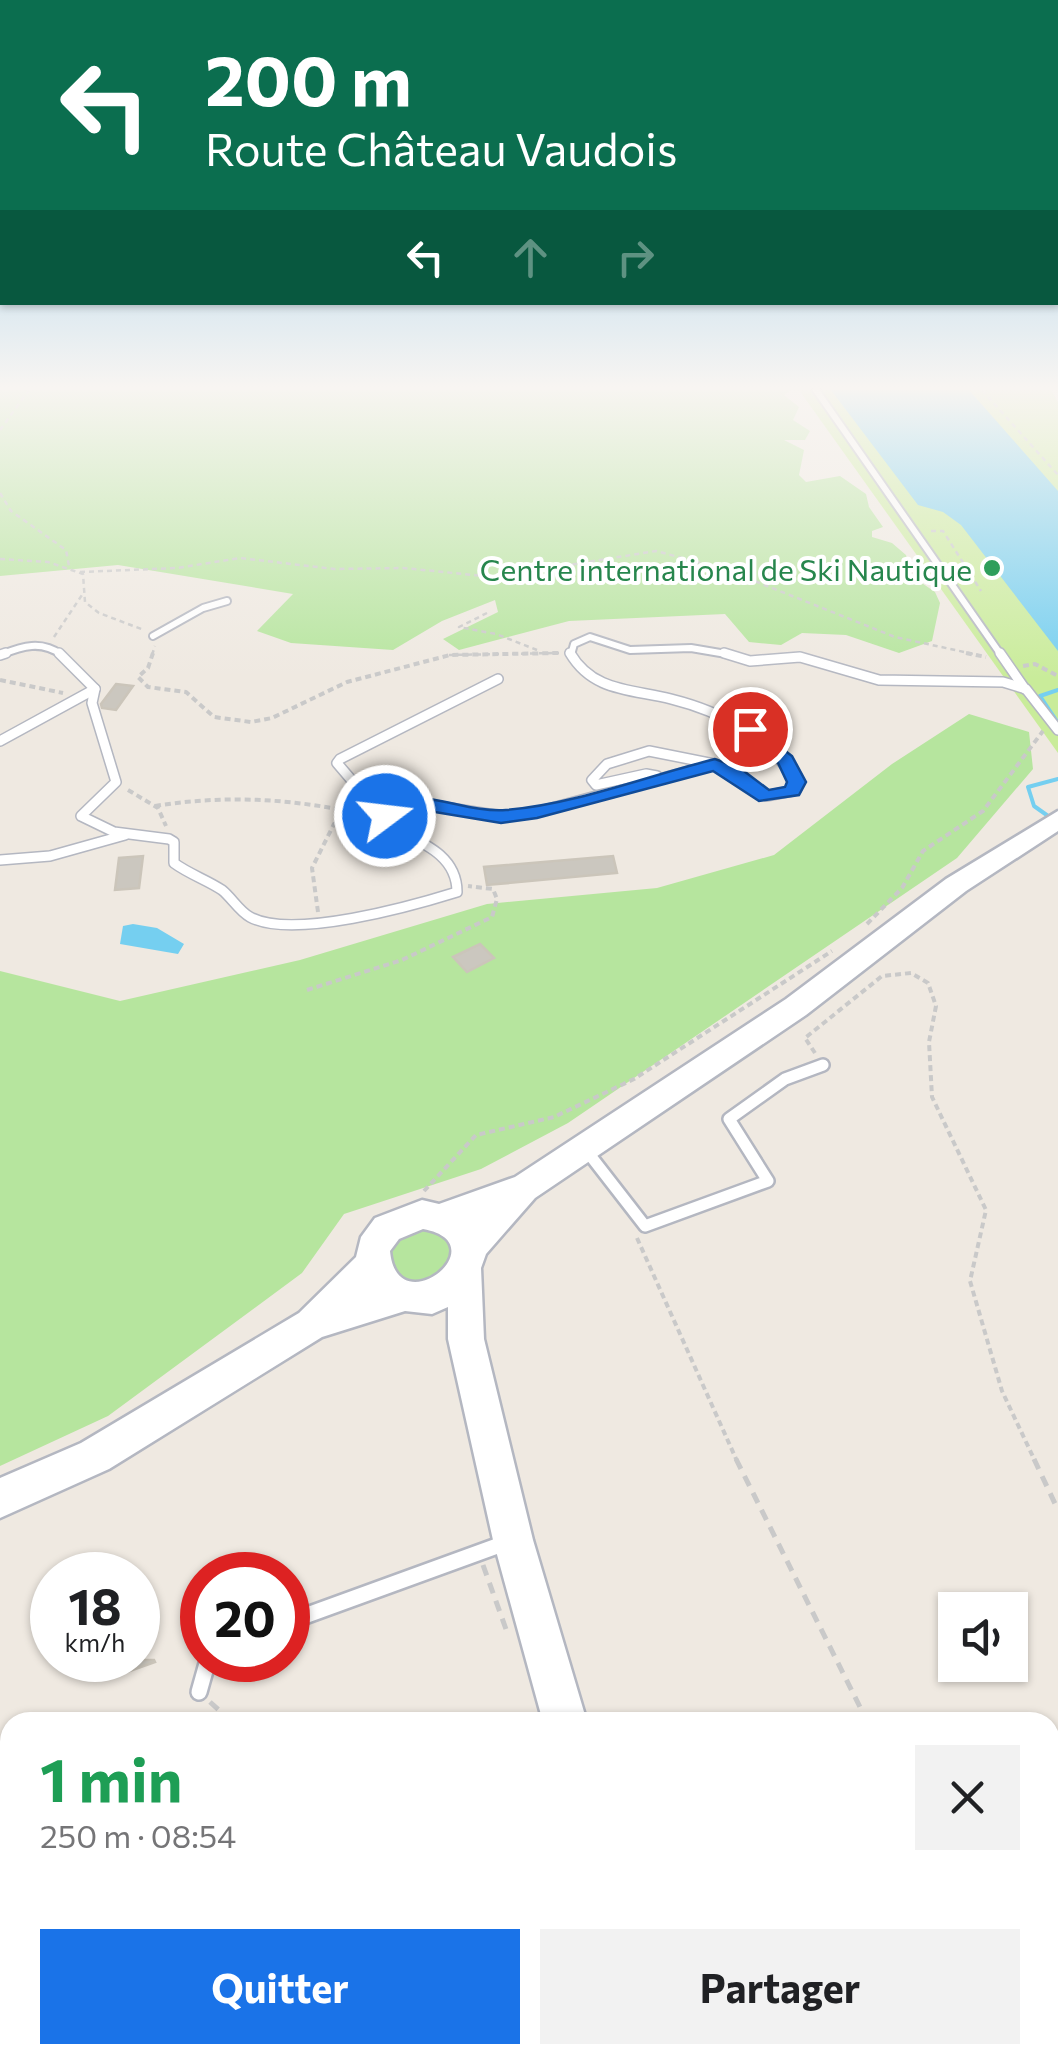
<!DOCTYPE html>
<html lang="fr">
<meta charset="utf-8">
<style>
body{margin:0;font-family:Commissioner,sans-serif;background:#f2f2f2;color:#202124;height:100vh;display:flex;flex-direction:column;font-size:38px;white-space:nowrap}
*{box-sizing:border-box;margin:0}
p{font-size:32px;color:#757577}
.icon{flex:none;width:55px;height:55px;fill:none;stroke:currentColor;stroke-width:2;stroke-linecap:round;stroke-linejoin:round}
.map{position:relative;flex:1;overflow:hidden}
.side{position:absolute;left:0px;top:1712px;width:1060px;height:352px;display:flex;flex-direction:column;background:#fff;border-radius:30px 30px 0 0;box-shadow:0 2px 8px #0004}
.side>*{flex:none}
.guide{position:absolute;left:0px;top:0px;width:1060px;height:305px;box-shadow:0 2px 8px #0004;background:#0b6e4f;color:#fff;overflow:hidden}
.tools{position:absolute;left:938px;top:1592px;display:grid;gap:20px}
.tools a{display:grid;place-items:center;width:90px;height:90px;border-radius:0px;background:#fff;box-shadow:0 2px 8px #0004;font-size:50px}
.speed{position:absolute;left:30px;top:1552px;display:flex;gap:20px;font-size:50px;font-weight:700;text-align:center}
.speed>*{display:grid;place-content:center;width:130px;height:130px;border-radius:50%;background:#fff;box-shadow:0 2px 8px #0004;line-height:1}
.speed small{font-size:25px;font-weight:400}
.speed .limit{border:15px solid #d22;background:#fff;color:#111}
.pin{position:absolute;display:grid;place-items:center;width:85px;height:85px;color:#fff;margin:-42px;border:5px solid #fff;border-radius:50%;box-shadow:0 2px 10px #0007}
.me{position:absolute;width:110px;margin:-55px;rotate:75deg;stroke-linejoin:round;filter:drop-shadow(0 0 8px #0008)}
.turn{display:flex;align-items:center;gap:35px;height:210px;padding:0 40px;font-size:45px}
.turn .icon{width:130px;height:130px;stroke-width:2.5}
.turn b{display:block;font-size:70px;line-height:85px}
.lanes{display:flex;align-items:center;height:95px;padding:0 40px;background:#0003;justify-content:center;gap:50px;direction:ltr}
.lanes .off{opacity:.35}
.round{display:grid;place-items:center;flex:none;width:105px;height:105px;border-radius:0px;background:#f2f2f2}
.head{display:flex;align-items:center;justify-content:space-between;height:170px;padding:0 40px}
h1{font-size:60px;font-weight:700;line-height:75px;color:#1e9e55}
.action{display:flex;gap:20px;margin-top:auto;padding:20px 40px}
.action a{flex:1;height:115px;border-radius:0px;background:#1a73e8;color:#fff;font-size:40px;font-weight:700;line-height:115px;text-align:center}
.action a+a{background:#f2f2f2;color:#202124}
.map>svg:first-child{display:block}
.green{fill:#b6e59e}
.pitch{fill:#c9ec9a}
.water{fill:#75cff0}
.lines{fill:none;stroke-linecap:round;stroke-linejoin:round}
.stream-far1{stroke:#75cff0;stroke-width:4}
.stream{stroke:#75cff0;stroke-width:8}
.building{fill:#cbc7bf;stroke:#cbc5ba;stroke-width:2.5}
.lane-far3-casing{stroke:#b4b7c1;stroke-width:10}
.lane-far2-casing{stroke:#b4b7c1;stroke-width:12}
.lane-far1-casing{stroke:#b4b7c1;stroke-width:16}
.lane-casing{stroke:#b4b7c1;stroke-width:20}
.secondary-casing{stroke:#b4b7c1;stroke-width:5}
.path-far2{stroke:#c9c9c9;stroke-width:2.5;stroke-dasharray:5 4;stroke-linecap:butt}
.path-far1{stroke:#c9c9c9;stroke-width:4;stroke-dasharray:6 4;stroke-linecap:butt}
.path{stroke:#c9c9c9;stroke-width:5;stroke-dasharray:11 8;stroke-linecap:butt}
.lane-far3{stroke:#fff;stroke-width:6}
.lane-far2{stroke:#fff;stroke-width:9}
.lane-far1{stroke:#fff;stroke-width:11}
.lane{stroke:#fff;stroke-width:15}
.secondary{fill:#fff;fill-rule:evenodd}
.route{fill:#1a73e8;stroke:#114b97;stroke-width:2.5}
.leisure-dot{fill:#2e9e5b;stroke:#fff;stroke-width:4}
.labels{text-anchor:middle;dominant-baseline:central;stroke-width:8;stroke-linejoin:round;paint-order:stroke}
.far-leisure-label{font-size:30px;fill:#27864d;stroke:#fff;text-anchor:end}
</style>
<div class="map">
<svg width="1058" height="2064" viewBox="0 0 1058 2064">
<rect width="100%" height="100%" fill="#efe9e1"/>
<g class="green">
<path d="M0,390H791L784,395L799,407L793,420L810,431L805,440H784L804,450L799,475L806,482L840,476L866,494L869,507L883,527L872,531V537L892,543L906,555L913,577L935,592L940,603L932,641L899,653L846,635L802,633L781,645L749,642L725,614L569,621L459,650L443,639L498,612L495,600L442,621L393,650L291,643L257,631L293,594L118,565L0,576Z"/>
<path d="M969,714L1029,732L1033,769L957,858L568,1123L481,1169L344,1214L302,1273L108,1416L0,1466V971L120,1001L300,960L487,904L657,888L774,855L892,764Z"/>
<path d="M437,1227L457,1251L435,1284L401,1283L386,1248L404,1229Z"/>
</g>
<path class="pitch" d="M799,390H1051L1058,402V753Z"/>
<g class="water">
<path d="M831,390H969L1058,491V651L961,525L943,512L918,505Z"/>
<path d="M133,924L157,928L184,944L178,954L120,944L123,926Z"/>
</g>
<g class="lines">
<g class="stream-far1">
<path d="M1058,690L1040,696L1058,723"/>
<path d="M1058,779L1028,787L1034,806L1058,823"/>
</g>
<g class="stream">
<path d="M0,1756L10,1755"/>
<path d="M693,2055L705,2064"/>
</g>
</g>
<g class="building">
<path d="M116,684L133,686L116,710L102,708L101,704Z"/>
<path d="M143,856L139,888L115,890L119,858Z"/>
<path d="M613,856L617,873L487,885L484,867Z"/>
<path d="M480,944L494,958L467,972L453,957Z"/>
<path d="M103,1660H154L155,1662L107,1679Z"/>
</g>
<g class="lines">
<defs>
<g id="lane-far3">
<path d="M816,390L1001,655"/>
<path d="M153,636L203,608L227,601"/>
<path d="M0,655C23,646 41,640 62,655"/>
<path d="M571,655L574,644L590,637L630,650L691,648L732,655"/>
</g>
<g id="lane-far2">
<path d="M59,653L95,689L92,703L116,782L81,816L114,832L169,839L174,842V863C189,874 207,880 222,890C232,898 239,911 250,917C292,940 412,906 457,892C457,852 416,841 386,824L385,812L405,801L501,816L537,812L715,764L766,796L792,791L797,782C767,736 723,712 671,699C631,689 593,692 570,653"/>
<path d="M724,653L750,661L800,657L879,680L1003,682L1026,689L1058,730"/>
<path d="M1000,653L1025,689"/>
<path d="M0,655L6,653"/>
<path d="M0,741L95,689"/>
<path d="M657,776L646,774L596,785L592,780L607,764L649,751L714,764"/>
<path d="M392,805L354,783L337,763L340,759L498,679"/>
<path d="M0,860L50,856L125,835"/>
</g>
<path id="lane-far1" d="M586,1150L645,1226L768,1181L729,1119L785,1079L823,1065"/>
<g id="lane">
<path d="M288,1622L508,1542"/>
<path d="M199,1692L208,1660"/>
</g>
<g id="secondary">
<path d="M1058,811V831L966,891L806,1015L535,1198L486,1254L481,1268L484,1339L533,1540L587,1722H543L493,1540L448,1339V1307L432,1314L405,1311L322,1337L109,1469L0,1518V1478L81,1443L299,1313L356,1257L361,1237L375,1218L422,1200L439,1204L515,1177L786,999L946,879ZM423,1229C500,1243 397,1326 390,1251L399,1239Z"/>
<path d="M650,2055H700V2064H648Z"/>
</g>
</defs>
<use href="#lane-far3" class="lane-far3-casing"/>
<use href="#lane-far2" class="lane-far2-casing"/>
<use href="#lane-far1" class="lane-far1-casing"/>
<use href="#lane" class="lane-casing"/>
<use href="#secondary" class="secondary-casing"/>
<g class="path-far2">
<path d="M982,390L1058,475"/>
<path d="M0,430L29,390"/>
<path d="M0,493L11,511L66,550L69,566"/>
<path d="M931,531H943L981,591"/>
<path d="M0,559L48,562L83,574L85,602L99,613L144,630"/>
<path d="M80,572L177,568L240,558L334,569L403,568L494,577L656,551L727,570L895,637L978,655"/>
<path d="M487,613L459,627L496,634L537,650"/>
<path d="M54,637L82,595"/>
<path d="M152,655L155,646"/>
<path d="M449,655L559,653"/>
</g>
<g class="path-far1">
<path d="M153,653L148,668L138,677L148,687L186,692L214,717L251,722L272,718L347,682L450,655L559,653"/>
<path d="M966,653L986,657"/>
<path d="M1023,666L1035,664L1058,676"/>
<path d="M0,680L63,693"/>
<path d="M128,790L158,808L166,826"/>
<path d="M155,806C229,794 301,799 374,817"/>
<path d="M318,912L312,868L334,824L369,818"/>
<path d="M867,924L902,888L923,851L983,811L1043,731"/>
<path d="M307,990L402,960L492,917L497,899L493,889L468,886"/>
<path d="M815,1053L805,1038L882,976L911,973L928,983L936,1006L929,1042L932,1097L986,1210L970,1281L1002,1391L1035,1461"/>
<path d="M424,1191L476,1135L554,1117L634,1079L832,951"/>
<path d="M637,1238L737,1461"/>
</g>
<g class="path">
<path d="M736,1459L865,1717"/>
<path d="M1034,1459L1058,1510"/>
<path d="M483,1565L507,1632"/>
<path d="M210,1702L232,1722"/>
<path d="M1050,1981L1058,1969"/>
</g>
<use href="#lane-far3" class="lane-far3"/>
<use href="#lane-far2" class="lane-far2"/>
<use href="#lane-far1" class="lane-far1"/>
<use href="#lane" class="lane"/>
<use href="#secondary" class="secondary"/>
</g>
<linearGradient id="sky" x2="0" y2="1"><stop stop-color="#7abfeb"/><stop offset="0.57" stop-color="#f8f5f2"/><stop offset="1" stop-color="#f8f5f2" stop-opacity="0"/></linearGradient>
<rect width="1058" height="679" fill="url(#sky)"/>
<path class="route" d="M750,724L792,756L806,782L799,795L759,801L713,771L537,818L501,823L405,807L399,809L392,820H378L376,816L385,801C425,788 465,813 506,810C576,804 647,776 715,759L740,768L769,790L785,787L787,782L778,763L740,729Z"/>
<circle class="leisure-dot" cx="992" cy="568" r="10"/>
<g class="labels">
<g class="far-leisure-label">
<text x="972" y="568">Centre international de Ski Nautique</text>
</g>
</g>
</svg>
<div class="tools">
<a><svg class="icon" aria-label="sound" viewBox="0 0 24 24"><path d="M4 9h4l5-4v14l-5-4H4zM17 9q2 3 0 6"/></svg></a>
</div>
<div class="speed"><div>18<small>km/h</small></div><div class="limit">20</div></div>
<div class="pin" style="left:750px;top:729px;background:#d93025"><svg class="icon" aria-label="arrive" viewBox="0 0 24 24"><path d="M6 21V4h12l-3 4 3 4H6"/></svg></div>
<svg class="me" style="left:385px;top:816px" viewBox="-20 -20 40 40"><circle r="17" fill="#1a73e8" stroke="#fff" stroke-width="3"/><path d="M0-11L8 9 0 5-8 9z" fill="#fff"/></svg>
<div class="guide">
<div class="turn"><svg class="icon" aria-label="left" viewBox="0 0 24 24"><path d="M17 20v-9H6M10 6l-5 5 5 5"/></svg><div><b>200 m</b>Route Château Vaudois</div></div>
<div class="lanes"><svg class="icon" aria-label="left" viewBox="0 0 24 24"><path d="M17 20v-9H6M10 6l-5 5 5 5"/></svg><svg class="icon off" aria-label="ahead" viewBox="0 0 24 24"><path d="M12 20V5M6 11l6-6 6 6"/></svg><svg class="icon off" aria-label="right" viewBox="0 0 24 24"><path d="M7 20v-9h11M14 6l5 5-5 5"/></svg></div>
</div>
<section class="side">
<div class="head"><div><h1>1 min</h1><p>250 m · 08:54</p></div><a class="round"><svg class="icon" aria-label="close" viewBox="0 0 24 24"><path d="M6 6l12 12M18 6L6 18"/></svg></a></div>
<div class="action"><a>Quitter</a><a>Partager</a></div>
</section>
</div>
